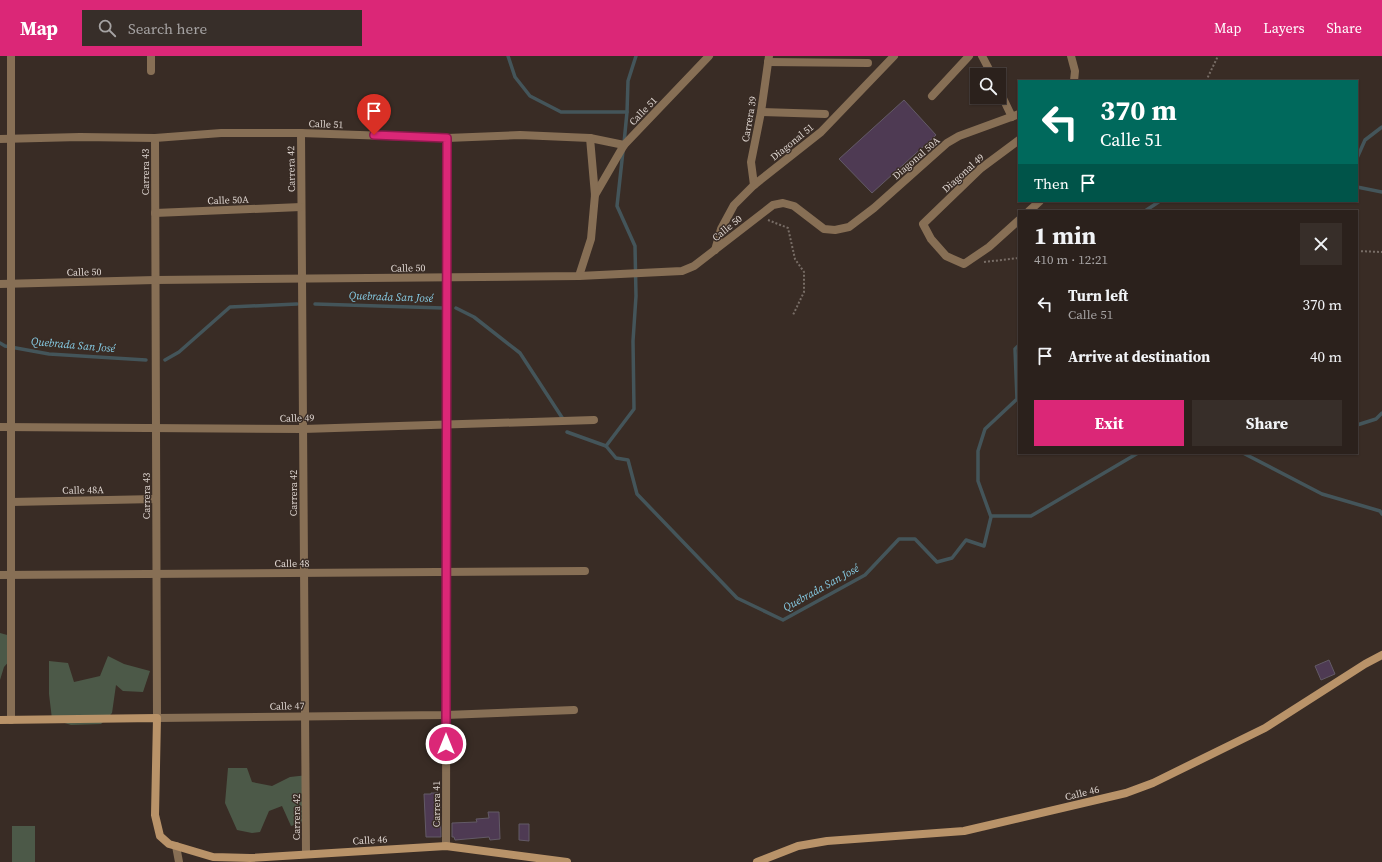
<!DOCTYPE html>
<meta charset="utf-8">
<style>
body{margin:0;font-family:"Source Serif 4",serif;background:#372e29;color:#f1f3f6;height:100vh;display:flex;flex-direction:column;font-size:15px;white-space:nowrap}
*{box-sizing:border-box;margin:0}
p{font-size:13px;color:#a6a3a3}
.icon{flex:none;width:22px;height:22px;fill:none;stroke:currentColor;stroke-width:2;stroke-linecap:round;stroke-linejoin:round}
.map{position:relative;flex:1;overflow:hidden}
.drawer{position:absolute;left:1018px;top:154px;width:340px;height:244px;display:flex;flex-direction:column;background:#2b211c;border-radius:0px;box-shadow:0 1px 3px #0004,0 0 0 1px #473e3b}
.drawer>*{flex:none}
.hud{position:absolute;left:1018px;top:24px;width:340px;height:122px;border-radius:0px;box-shadow:0 1px 3px #0004,0 0 0 1px #473e3b;background:#00695c;color:#fff;overflow:hidden}
.fabs{position:absolute;left:970px;top:12px;display:grid;gap:8px}
.fabs a{display:grid;place-items:center;width:36px;height:36px;border-radius:0px;background:#2b211c;box-shadow:0 1px 3px #0004,0 0 0 1px #473e3b;font-size:20px}
.pin{position:absolute;display:grid;place-items:center;width:34px;height:34px;color:#fff;margin:-41px -17px;border-radius:50% 50% 50% 0;rotate:-45deg;box-shadow:0 0 4px #0007}
.pin .icon{rotate:45deg}
.me{position:absolute;width:44px;margin:-22px;rotate:0deg;stroke-linejoin:round;filter:drop-shadow(0 0 3px #0008)}
.turn{display:flex;align-items:center;gap:14px;height:84px;padding:0 16px;font-size:18px}
.turn .icon{width:52px;height:52px;stroke-width:2.5}
.turn b{display:block;font-size:28px;line-height:34px}
.then{display:flex;align-items:center;height:38px;padding:0 16px;background:#0003;gap:8px;font-size:15px}
.round{display:grid;place-items:center;flex:none;width:42px;height:42px;border-radius:0px;background:#372e29}
.overview{display:flex;align-items:center;justify-content:space-between;height:68px;padding:0 16px}
h1{font-size:24px;font-weight:700;line-height:30px}
.button{display:flex;gap:8px;margin-top:auto;padding:8px 16px}
.button a{flex:1;height:46px;border-radius:0px;background:#db2777;color:#fff;font-size:16px;font-weight:700;line-height:46px;text-align:center}
.button a+a{background:#372e29;color:#f1f3f6}
ul{padding:0;list-style:none}
li{display:flex;align-items:center;gap:12px;height:52px;padding:0 16px}
li div{flex:1}
li b{display:block;font-size:15px}
li em{font-style:normal}
header{display:flex;align-items:center;gap:24px;box-sizing:border-box;height:56px;padding:0 20px;background:#db2777;color:#fff}
header strong{font-size:19px}
nav{display:flex;gap:22px;margin-inline-start:auto;font-size:14px}
.search{width:280px;height:36px;background:#372e29;display:flex;align-items:center;gap:10px;box-sizing:border-box;padding:0 14px;border-radius:0px;color:#a6a3a3;font-size:15px}
.map>svg:first-child{display:block}
.green{fill:#4c5948}
.lines{fill:none;stroke-linecap:round;stroke-linejoin:round}
.stream{stroke:#44555a;stroke-width:3.5}
.building{fill:#4e3a53;stroke:#635a66}
.path{stroke:#786d66;stroke-width:2;stroke-dasharray:2 2;stroke-linecap:butt}
.street{stroke:#876f55;stroke-width:8}
.secondary{stroke:#b99369;stroke-width:8}
.route-casing{stroke:#8e194d;stroke-width:10}
.route{stroke:#db2777;stroke-width:7}
.labels{text-anchor:middle;dominant-baseline:central;stroke-width:3;stroke-linejoin:round;paint-order:stroke}
.street-label{font-size:10px;fill:#dfd6d1;stroke:#392c25}
.water-label{font-size:11px;font-style:italic;fill:#87cde6;stroke:#392c25}
</style>
<header>
<strong>Map</strong>
<div class="search"><svg class="icon" aria-label="search" viewBox="0 0 24 24"><circle cx="10" cy="10" r="6"/><path d="M15 15l6 6"/></svg>Search here</div>
<nav><a>Map</a><a>Layers</a><a>Share</a></nav>
</header>
<div class="map">
<svg width="1382" height="806" viewBox="0 0 1382 806">
<rect width="100%" height="100%" fill="#392c25"/>
<g class="green">
<path d="M0,577L11,580L12,602L4,611L0,624Z"/>
<path d="M108,600L124,608L150,615L143,636L123,635L116,629L112,657L101,668L71,669L52,663L49,638V605L68,607L74,626L100,620Z"/>
<path d="M228,712H247L252,726L272,730L290,721L308,719L306,765L291,770L282,750L269,755L260,776L252,777L237,774L225,747Z"/>
<rect x="12" y="770" width="23" height="36"/>
</g>
<g class="lines">
<g class="stream">
<path d="M508,0L515,21L530,40L561,56H627"/>
<path d="M624,87L627,56L628,25L636,0"/>
<path d="M1357,102L1365,84L1382,71"/>
<path d="M1357,131L1382,136"/>
<path d="M1145,155L1160,145"/>
<path d="M315,248L443,252"/>
<path d="M456,252L474,261L520,297L563,363"/>
<path d="M0,287L5,290L49,298L146,304"/>
<path d="M165,304L179,296L230,251L297,248"/>
<path d="M1357,369L1376,363L1382,357"/>
<path d="M567,376L606,390L616,402L628,404L637,438L737,542L783,564L865,519L899,483H915L937,506L952,502L966,484L984,490L991,461L978,425V395L985,373L1017,343L1015,293L1019,289"/>
<path d="M606,390L634,353L633,285L636,240L635,190L617,150L623,95"/>
<path d="M1243,397L1322,438L1380,455L1382,458"/>
<path d="M991,460H1031L1138,397"/>
</g>
</g>
<g class="building">
<path d="M904,44L936,79L872,137L839,103Z"/>
<path d="M1329,604L1335,618L1321,624L1315,610Z"/>
<path d="M431,737H440L441,781H426L424,738H431Z"/>
<path d="M488,756H499L500,783L490,784L489,781L455,784L454,781H452V767L477,766L476,763L489,762Z"/>
<path d="M519,768H529V785L519,784Z"/>
</g>
<g class="lines">
<g class="path">
<path d="M1206,25L1218,0"/>
<path d="M768,164L788,172L795,203L804,216V236L793,259"/>
<path d="M1357,195L1382,196"/>
<path d="M984,206L1019,202"/>
</g>
<g class="street">
<path d="M151,0V15"/>
<path d="M982,0L992,19"/>
<path d="M1071,0L1075,15L1074,25"/>
<path d="M768,6L868,7"/>
<path d="M999,34L1012,61"/>
<path d="M932,40L969,0"/>
<path d="M761,56L825,58"/>
<path d="M301,77L306,798"/>
<path d="M155,82L157,662L446,659L574,654"/>
<path d="M0,83L80,81L155,82L221,77H301L447,82L520,79L590,82L624,89"/>
<path d="M1019,84L980,113L923,168L931,183L946,200L964,208L989,191L1019,164"/>
<path d="M754,129L751,106L761,56L769,0"/>
<path d="M595,139L624,89L709,0"/>
<path d="M1029,155L1040,145"/>
<path d="M155,157L301,151"/>
<path d="M715,194L721,173L734,149L754,129L821,76L894,0"/>
<path d="M579,220L591,183L595,139L590,82"/>
<path d="M0,228L155,224L579,220L682,215L694,210L773,149L783,147L794,150L824,173L835,174L849,171L874,152L947,87L959,80L1019,58"/>
<path d="M0,371L303,373L594,364"/>
<path d="M11,446L156,443"/>
<path d="M0,519L585,515"/>
<path d="M11,664V0"/>
<path d="M176,790L179,806"/>
<path d="M446,790L447,82"/>
</g>
<g class="secondary">
<path d="M0,664L157,662L155,759L160,780L169,788L176,790L213,801L250,802L446,790L567,806"/>
<path d="M757,806L798,790L827,785L964,775L1126,737L1153,727L1265,672L1365,608L1382,599"/>
</g>
</g>
<g class="lines">
<defs>
<path id="route" d="M374,79L447,82L446,688"/>
</defs>
<use href="#route" class="route-casing"/>
<use href="#route" class="route"/>
</g>
<g class="labels">
<g class="street-label">
<text transform="translate(643 55) rotate(-46)">Calle 51</text>
<text transform="translate(749 63) rotate(-80)">Carrera 39</text>
<text transform="translate(326 68) rotate(2)">Calle 51</text>
<text transform="translate(792 86) rotate(-39)">Diagonal 51</text>
<text transform="translate(916 102) rotate(-41)">Diagonal 50A</text>
<text transform="translate(291 113) rotate(-91)">Carrera 42</text>
<text transform="translate(145 116) rotate(-90)">Carrera 43</text>
<text transform="translate(963 117) rotate(-42)">Diagonal 49</text>
<text transform="translate(228 144) rotate(-2)">Calle 50A</text>
<text transform="translate(727 172) rotate(-39)">Calle 50</text>
<text transform="translate(408 212) rotate(-1)">Calle 50</text>
<text transform="translate(84 216) rotate(-1)">Calle 50</text>
<text transform="translate(297 362) rotate(-1)">Calle 49</text>
<text transform="translate(83 434) rotate(-1)">Calle 48A</text>
<text transform="translate(293 437) rotate(-90)">Carrera 42</text>
<text transform="translate(146 440) rotate(-90)">Carrera 43</text>
<text x="292" y="507">Calle 48</text>
<text transform="translate(287 650) rotate(-1)">Calle 47</text>
<text transform="translate(1082 737) rotate(-14)">Calle 46</text>
<text transform="translate(436 748) rotate(-90)">Carrera 41</text>
<text transform="translate(296 761) rotate(-90)">Carrera 42</text>
<text transform="translate(370 784) rotate(-3)">Calle 46</text>
</g>
<g class="water-label">
<text transform="translate(391 241) rotate(2)">Quebrada San José</text>
<text transform="translate(73 289) rotate(5)">Quebrada San José</text>
<text transform="translate(821 532) rotate(-29)">Quebrada San José</text>
</g>
</g>
</svg>
<div class="fabs">
<a><svg class="icon" aria-label="search" viewBox="0 0 24 24"><circle cx="10" cy="10" r="6"/><path d="M15 15l6 6"/></svg></a>
</div>
<div class="pin" style="left:374px;top:79px;background:#d93025"><svg class="icon" aria-label="arrive" viewBox="0 0 24 24"><path d="M6 21V4h12l-3 4 3 4H6"/></svg></div>
<svg class="me" style="left:446px;top:688px" viewBox="-20 -20 40 40"><circle r="17" fill="#db2777" stroke="#fff" stroke-width="3"/><path d="M0-11L8 9 0 5-8 9z" fill="#fff"/></svg>
<div class="hud">
<div class="turn"><svg class="icon" aria-label="left" viewBox="0 0 24 24"><path d="M17 20v-9H6M10 6l-5 5 5 5"/></svg><div><b>370 m</b>Calle 51</div></div>
<div class="then">Then<svg class="icon" aria-label="arrive" viewBox="0 0 24 24"><path d="M6 21V4h12l-3 4 3 4H6"/></svg></div>
</div>
<section class="drawer">
<div class="overview"><div><h1>1 min</h1><p>410 m · 12:21</p></div><a class="round"><svg class="icon" aria-label="close" viewBox="0 0 24 24"><path d="M6 6l12 12M18 6L6 18"/></svg></a></div>
<ul>
<li><svg class="icon" aria-label="left" viewBox="0 0 24 24"><path d="M17 20v-9H6M10 6l-5 5 5 5"/></svg><div><b>Turn left</b><p>Calle 51</p></div><em>370 m</em></li>
<li><svg class="icon" aria-label="arrive" viewBox="0 0 24 24"><path d="M6 21V4h12l-3 4 3 4H6"/></svg><div><b>Arrive at destination</b></div><em>40 m</em></li>
</ul>
<div class="button"><a>Exit</a><a>Share</a></div>
</section>
</div>
